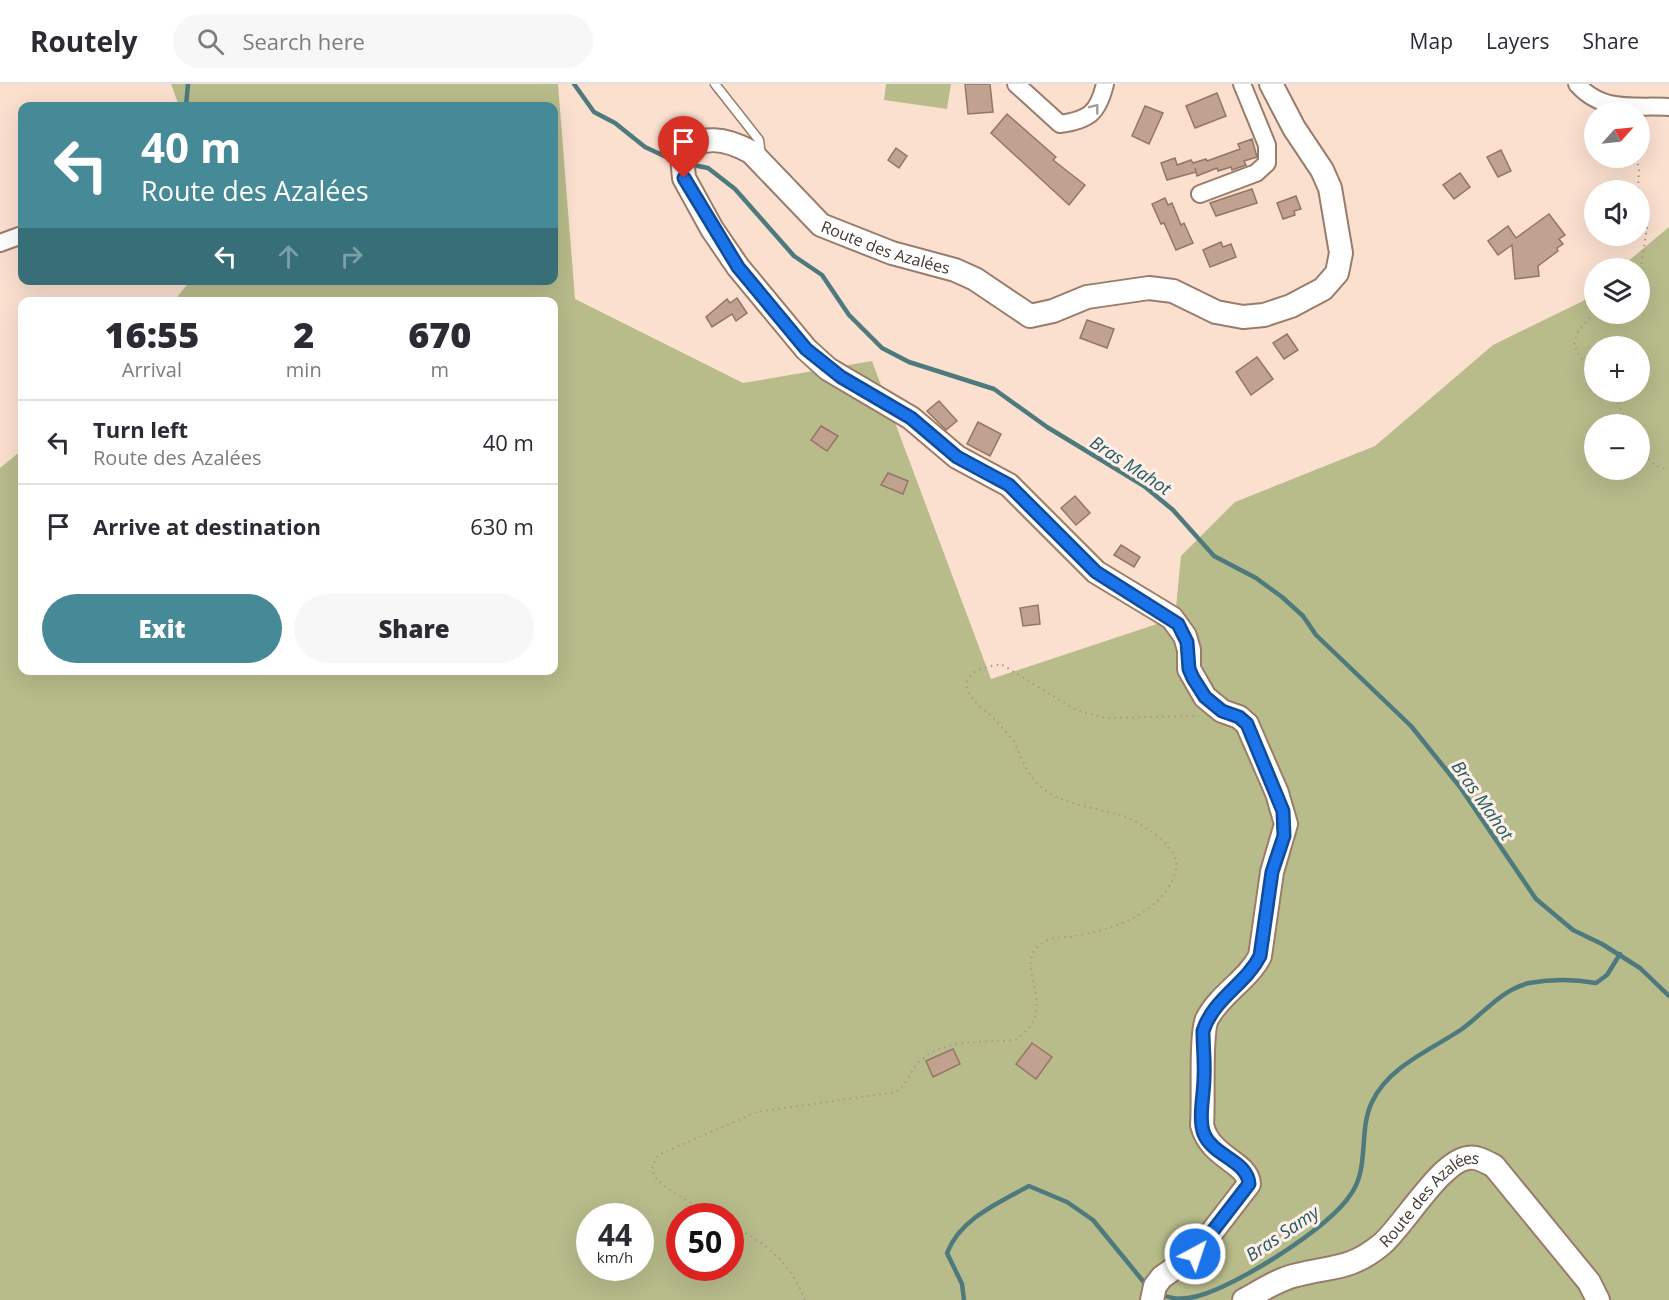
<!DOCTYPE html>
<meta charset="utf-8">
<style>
body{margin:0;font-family:"Open Sans",sans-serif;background:#f7f7f7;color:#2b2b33;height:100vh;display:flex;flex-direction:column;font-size:22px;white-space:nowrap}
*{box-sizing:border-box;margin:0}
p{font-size:20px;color:#7c7c81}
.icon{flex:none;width:33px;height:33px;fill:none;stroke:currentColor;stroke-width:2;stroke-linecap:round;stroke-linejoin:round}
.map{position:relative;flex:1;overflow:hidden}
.details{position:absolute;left:18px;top:213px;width:540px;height:378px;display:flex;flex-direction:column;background:#fff;border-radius:12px;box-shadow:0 6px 24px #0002}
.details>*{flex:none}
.banner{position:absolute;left:18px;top:18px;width:540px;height:183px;border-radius:12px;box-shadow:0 6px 24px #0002;background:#458a96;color:#fff;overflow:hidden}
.needle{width:39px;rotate:63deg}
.tools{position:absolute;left:1584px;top:18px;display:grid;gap:12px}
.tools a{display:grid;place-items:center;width:66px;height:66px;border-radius:50%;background:#fff;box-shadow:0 6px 24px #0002;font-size:30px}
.speed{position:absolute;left:576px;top:1119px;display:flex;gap:12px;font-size:30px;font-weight:700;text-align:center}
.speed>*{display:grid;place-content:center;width:78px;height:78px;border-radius:50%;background:#fff;box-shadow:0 6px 24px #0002;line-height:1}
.speed small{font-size:15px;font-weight:400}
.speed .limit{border:9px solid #d22;background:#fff;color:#111}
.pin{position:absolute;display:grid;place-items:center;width:51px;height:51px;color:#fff;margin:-62px -26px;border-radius:50% 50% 50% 0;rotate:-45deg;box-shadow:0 0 6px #0007}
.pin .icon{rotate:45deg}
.me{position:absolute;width:66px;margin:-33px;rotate:40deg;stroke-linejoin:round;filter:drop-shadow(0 0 4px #0008)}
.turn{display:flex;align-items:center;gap:21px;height:126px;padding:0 24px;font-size:27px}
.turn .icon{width:78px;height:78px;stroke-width:2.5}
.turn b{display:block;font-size:42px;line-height:51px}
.lanes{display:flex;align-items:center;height:57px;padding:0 24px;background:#0003;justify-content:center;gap:30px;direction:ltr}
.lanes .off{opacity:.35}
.eta{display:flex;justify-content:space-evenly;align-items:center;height:102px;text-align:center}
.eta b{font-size:36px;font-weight:800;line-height:42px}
.button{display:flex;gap:12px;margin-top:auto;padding:12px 24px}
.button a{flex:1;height:69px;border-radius:36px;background:#458a96;color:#fff;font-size:24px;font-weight:800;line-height:69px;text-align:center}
.button a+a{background:#f7f7f7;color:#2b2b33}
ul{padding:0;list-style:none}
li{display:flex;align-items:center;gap:18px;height:84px;padding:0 24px;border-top:2px solid #e1e1e2}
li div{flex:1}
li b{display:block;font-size:22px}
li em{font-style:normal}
header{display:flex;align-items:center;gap:36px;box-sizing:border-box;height:84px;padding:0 30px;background:#fff;border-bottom:2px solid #e1e1e2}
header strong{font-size:28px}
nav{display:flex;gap:33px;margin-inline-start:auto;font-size:21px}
.search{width:420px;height:54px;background:#f7f7f7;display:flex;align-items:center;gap:15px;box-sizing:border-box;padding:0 21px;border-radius:33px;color:#7c7c81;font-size:22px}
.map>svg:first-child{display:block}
.green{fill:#b8bc8b;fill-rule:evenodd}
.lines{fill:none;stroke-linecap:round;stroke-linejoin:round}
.stream{stroke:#4e7a7d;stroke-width:4.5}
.building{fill:#c1a18f;stroke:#947664;stroke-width:1.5}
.lane-casing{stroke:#9a7c6a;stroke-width:11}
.street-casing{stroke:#9a7c6a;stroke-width:20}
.secondary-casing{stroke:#9a7c6a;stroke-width:26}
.path{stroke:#ab968a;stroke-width:2;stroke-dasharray:1.5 4.5;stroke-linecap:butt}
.lane{stroke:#fff;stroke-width:8}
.street{stroke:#fff;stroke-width:16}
.secondary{stroke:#fff;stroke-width:22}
.oneway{stroke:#a29b97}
.route-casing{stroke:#114b97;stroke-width:15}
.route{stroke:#1a73e8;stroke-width:10}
.labels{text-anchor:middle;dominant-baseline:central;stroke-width:6;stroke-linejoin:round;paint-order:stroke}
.street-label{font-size:16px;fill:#44372f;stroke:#fef0e8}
.water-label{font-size:18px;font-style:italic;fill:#225b63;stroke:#fef0e8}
</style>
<header>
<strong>Routely</strong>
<div class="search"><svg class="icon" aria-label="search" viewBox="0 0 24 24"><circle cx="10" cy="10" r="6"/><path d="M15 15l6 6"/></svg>Search here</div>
<nav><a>Map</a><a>Layers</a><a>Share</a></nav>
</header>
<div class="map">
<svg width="1669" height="1216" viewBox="0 0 1669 1216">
<rect width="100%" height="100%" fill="#fbe0d0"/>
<g class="green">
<path d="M171,0H558L575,215L743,299L872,277L991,595L1175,534L1181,472L1235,418L1375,362L1493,261L1583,217L1594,207V230H1640V184H1620L1669,143V1216H0V384L22,366V586H554V218L174,217L190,197L554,196V22H179ZM1594,262H1640V308H1594ZM1594,340H1640V386H1594ZM590,1132H640V1184H590ZM680,1132H730V1184H680Z"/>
<path d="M886,0H951L947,25L884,16Z"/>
</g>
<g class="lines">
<g class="stream">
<path d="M574,0L594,28L615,39L645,63L677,78"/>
<path d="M186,22L188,0"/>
<path d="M688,80L708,84L735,105L794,172L822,191L849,231L882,264L909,278L994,305L1047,343L1144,402L1173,426L1214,472L1256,494L1282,513L1303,532L1316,551L1411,642L1460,703L1536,815L1573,846L1602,860L1640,884L1669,912"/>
<path d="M1159,1210C1171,1215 1185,1216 1198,1212C1238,1201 1329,1144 1351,1110C1370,1083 1358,1047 1372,1018C1389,982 1431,966 1462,945C1484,929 1501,906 1529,899C1551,895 1574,895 1596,899L1607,891L1620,870"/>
<path d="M964,1216L962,1200L947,1169C960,1135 998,1119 1029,1102L1067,1118L1093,1136L1147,1202"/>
</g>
</g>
<g class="building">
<path d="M965,0H990L993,28L968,30Z"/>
<path d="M1217,9L1226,32L1195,44L1186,22Z"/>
<path d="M1145,22L1163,29L1149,60L1132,52Z"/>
<path d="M1007,30L1056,73L1053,76L1085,101L1069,121L991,49Z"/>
<path d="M1252,55L1257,73L1244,77L1246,81L1232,86L1231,83L1218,87L1217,84L1197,92L1195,84L1196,88L1167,96L1161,79L1175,74L1177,81L1191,76L1193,79L1206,75L1207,77L1240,65L1238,60Z"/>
<path d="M896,64L907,72L899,84L888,76Z"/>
<path d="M1501,66L1511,87L1498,93L1487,73Z"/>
<path d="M1460,89L1470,103L1454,115L1443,101Z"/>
<path d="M1252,105L1257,119L1216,132L1210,119Z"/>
<path d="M1296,112L1301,125L1294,127L1295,131L1283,135L1277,119Z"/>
<path d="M1165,114L1168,121L1172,119L1181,141L1184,139L1193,159L1176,166L1164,139L1161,140L1152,120Z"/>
<path d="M1549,130L1565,151L1559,155L1563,160L1557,164L1558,167L1538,182L1539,192L1515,195L1512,161L1498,171L1488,157L1508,142L1516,154Z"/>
<path d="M1221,158L1223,163L1231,160L1236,173L1210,183L1203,166Z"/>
<path d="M737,214L747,229L736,237L732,230L712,243L706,233L727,215L730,219Z"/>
<path d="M1087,236L1114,245L1107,264L1080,254Z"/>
<path d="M1287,250L1298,266L1284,275L1273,259Z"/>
<path d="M1257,273L1273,295L1251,311L1236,288Z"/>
<path d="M939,317L957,337L946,346L927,327Z"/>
<path d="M978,338L1001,350L990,372L967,360Z"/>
<path d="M821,342L838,352L827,367L811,356Z"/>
<path d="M888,389L908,397L903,410L881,401Z"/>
<path d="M1075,412L1090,429L1076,441L1061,424Z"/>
<path d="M1121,461L1140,473L1134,483L1114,471Z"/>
<path d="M1038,521L1040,540L1023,542L1020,524Z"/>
<path d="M1032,959L1052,973L1036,995L1016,980Z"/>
<path d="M953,965L960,980L933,993L926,977Z"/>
</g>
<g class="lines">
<defs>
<path id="lane" d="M715,0L759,56L761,72"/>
<g id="street">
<path d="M1016,0L1060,40C1089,36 1098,29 1105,0"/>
<path d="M1577,0C1602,29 1634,21 1669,23"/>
<path d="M1200,110L1256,89L1267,79V61L1242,0"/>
<path d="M0,159L22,151"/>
</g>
<g id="secondary">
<path id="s1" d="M1152,1216L1155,1202L1162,1193L1195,1170L1249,1100C1248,1078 1210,1074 1202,1041C1204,1019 1200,950 1207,935C1220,910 1248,896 1260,872L1272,788L1286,740L1277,709L1247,640L1239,633L1222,627L1205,613L1189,585V566L1185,552L1172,534L1096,488L1009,401L957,373L911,334L828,285L806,265L738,183L712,145L684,94L682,73C698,47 729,56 751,68L821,141L892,169L955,186L975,195L1030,232L1053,227L1087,213L1149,204L1173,207L1216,228L1243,233L1264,231L1291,222L1323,205L1337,189L1341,169L1330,104L1322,86L1294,44L1271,0"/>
<path id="s2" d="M1244,1216C1261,1207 1278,1195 1297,1191C1332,1182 1351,1186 1382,1160C1404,1141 1441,1077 1468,1074C1477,1072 1486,1078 1494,1082L1589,1198L1598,1216"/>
</g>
</defs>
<use href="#lane" class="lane-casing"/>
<use href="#street" class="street-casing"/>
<use href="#secondary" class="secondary-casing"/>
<g class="path">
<path d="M1640,55L1646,38"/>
<path d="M1636,74L1639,84L1638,106"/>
<path d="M1640,120L1647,144L1640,188"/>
<path d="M1594,229L1578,247L1574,261L1586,283L1594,289"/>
<path d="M1612,308L1628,340"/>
<path d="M1640,366L1656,382L1669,386"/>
<path d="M718,1132C702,1124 659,1105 653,1089C650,1082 655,1077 658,1071L757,1028L896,1008C907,1000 910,988 919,978C942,954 985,959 1015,956C1066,922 1006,880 1044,858C1053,852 1065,854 1075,852C1115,845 1164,829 1176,786C1183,765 1141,738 1123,732C1097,724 1064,721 1042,704C1026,691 1023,675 1014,658C1009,651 1002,643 996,637C987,626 965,615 967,599C970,584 989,583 1001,580L1076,626L1105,634L1199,632"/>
<path d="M730,1140C766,1160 790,1177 805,1216"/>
</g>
<use href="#lane" class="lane"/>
<use href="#street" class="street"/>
<use href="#secondary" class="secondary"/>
</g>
<defs><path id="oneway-chevron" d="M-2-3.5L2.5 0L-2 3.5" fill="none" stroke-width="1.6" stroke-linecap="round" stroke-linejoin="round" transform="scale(1.5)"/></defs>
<use class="oneway" href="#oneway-chevron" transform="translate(1095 24) rotate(-52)"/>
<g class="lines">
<defs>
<path id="route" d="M684,94L738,183L806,265L841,293L911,334L957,373L1009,401L1096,488L1178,540L1187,558L1189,585L1193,594L1205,613L1222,627L1239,633L1247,640L1283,727L1284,752L1272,788L1260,872C1246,900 1213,915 1203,947C1203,963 1205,978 1204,994C1204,1011 1198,1034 1204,1050C1213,1072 1248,1077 1249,1100L1195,1170"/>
</defs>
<use href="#route" class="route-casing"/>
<use href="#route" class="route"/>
</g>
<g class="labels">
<g class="street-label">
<text stroke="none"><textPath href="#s1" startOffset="1738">Route des Azalées</textPath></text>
<text stroke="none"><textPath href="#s2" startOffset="218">Route des Azalées</textPath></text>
</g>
<g class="water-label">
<text transform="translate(1131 381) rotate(33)">Bras Mahot</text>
<text transform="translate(1483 716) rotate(55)">Bras Mahot</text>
<text transform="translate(1282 1149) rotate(-34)">Bras Samy</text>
</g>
</g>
</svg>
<div class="tools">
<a><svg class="needle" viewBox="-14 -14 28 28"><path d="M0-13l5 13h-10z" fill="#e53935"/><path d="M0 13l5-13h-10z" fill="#7c7c81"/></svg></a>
<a><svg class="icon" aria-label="sound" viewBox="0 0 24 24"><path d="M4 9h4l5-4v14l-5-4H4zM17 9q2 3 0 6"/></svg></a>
<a><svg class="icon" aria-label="layers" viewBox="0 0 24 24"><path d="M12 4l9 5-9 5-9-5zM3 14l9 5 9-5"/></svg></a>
<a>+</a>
<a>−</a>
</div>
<div class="speed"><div>44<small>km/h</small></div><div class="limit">50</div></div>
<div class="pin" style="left:684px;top:94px;background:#d93025"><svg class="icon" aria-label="arrive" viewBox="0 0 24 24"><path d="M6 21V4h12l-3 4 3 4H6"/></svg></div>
<svg class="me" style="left:1195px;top:1170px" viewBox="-20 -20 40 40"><circle r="17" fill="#1a73e8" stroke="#fff" stroke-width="3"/><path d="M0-11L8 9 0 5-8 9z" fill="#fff"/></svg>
<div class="banner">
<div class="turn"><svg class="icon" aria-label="left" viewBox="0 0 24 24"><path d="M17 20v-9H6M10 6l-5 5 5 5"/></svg><div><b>40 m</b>Route des Azalées</div></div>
<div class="lanes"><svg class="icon" aria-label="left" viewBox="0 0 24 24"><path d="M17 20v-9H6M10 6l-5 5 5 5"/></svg><svg class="icon off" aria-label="ahead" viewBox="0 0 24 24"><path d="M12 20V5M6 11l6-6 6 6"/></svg><svg class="icon off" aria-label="right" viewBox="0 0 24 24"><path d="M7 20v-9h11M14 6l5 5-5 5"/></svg></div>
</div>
<section class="details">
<div class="eta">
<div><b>16:55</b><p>Arrival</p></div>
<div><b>2</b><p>min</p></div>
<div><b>670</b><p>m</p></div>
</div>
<ul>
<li><svg class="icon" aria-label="left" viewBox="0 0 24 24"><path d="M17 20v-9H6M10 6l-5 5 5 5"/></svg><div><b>Turn left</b><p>Route des Azalées</p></div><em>40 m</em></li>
<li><svg class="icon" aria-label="arrive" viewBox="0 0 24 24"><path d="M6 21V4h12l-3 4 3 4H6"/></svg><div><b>Arrive at destination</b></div><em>630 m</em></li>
</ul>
<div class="button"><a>Exit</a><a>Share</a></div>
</section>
</div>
